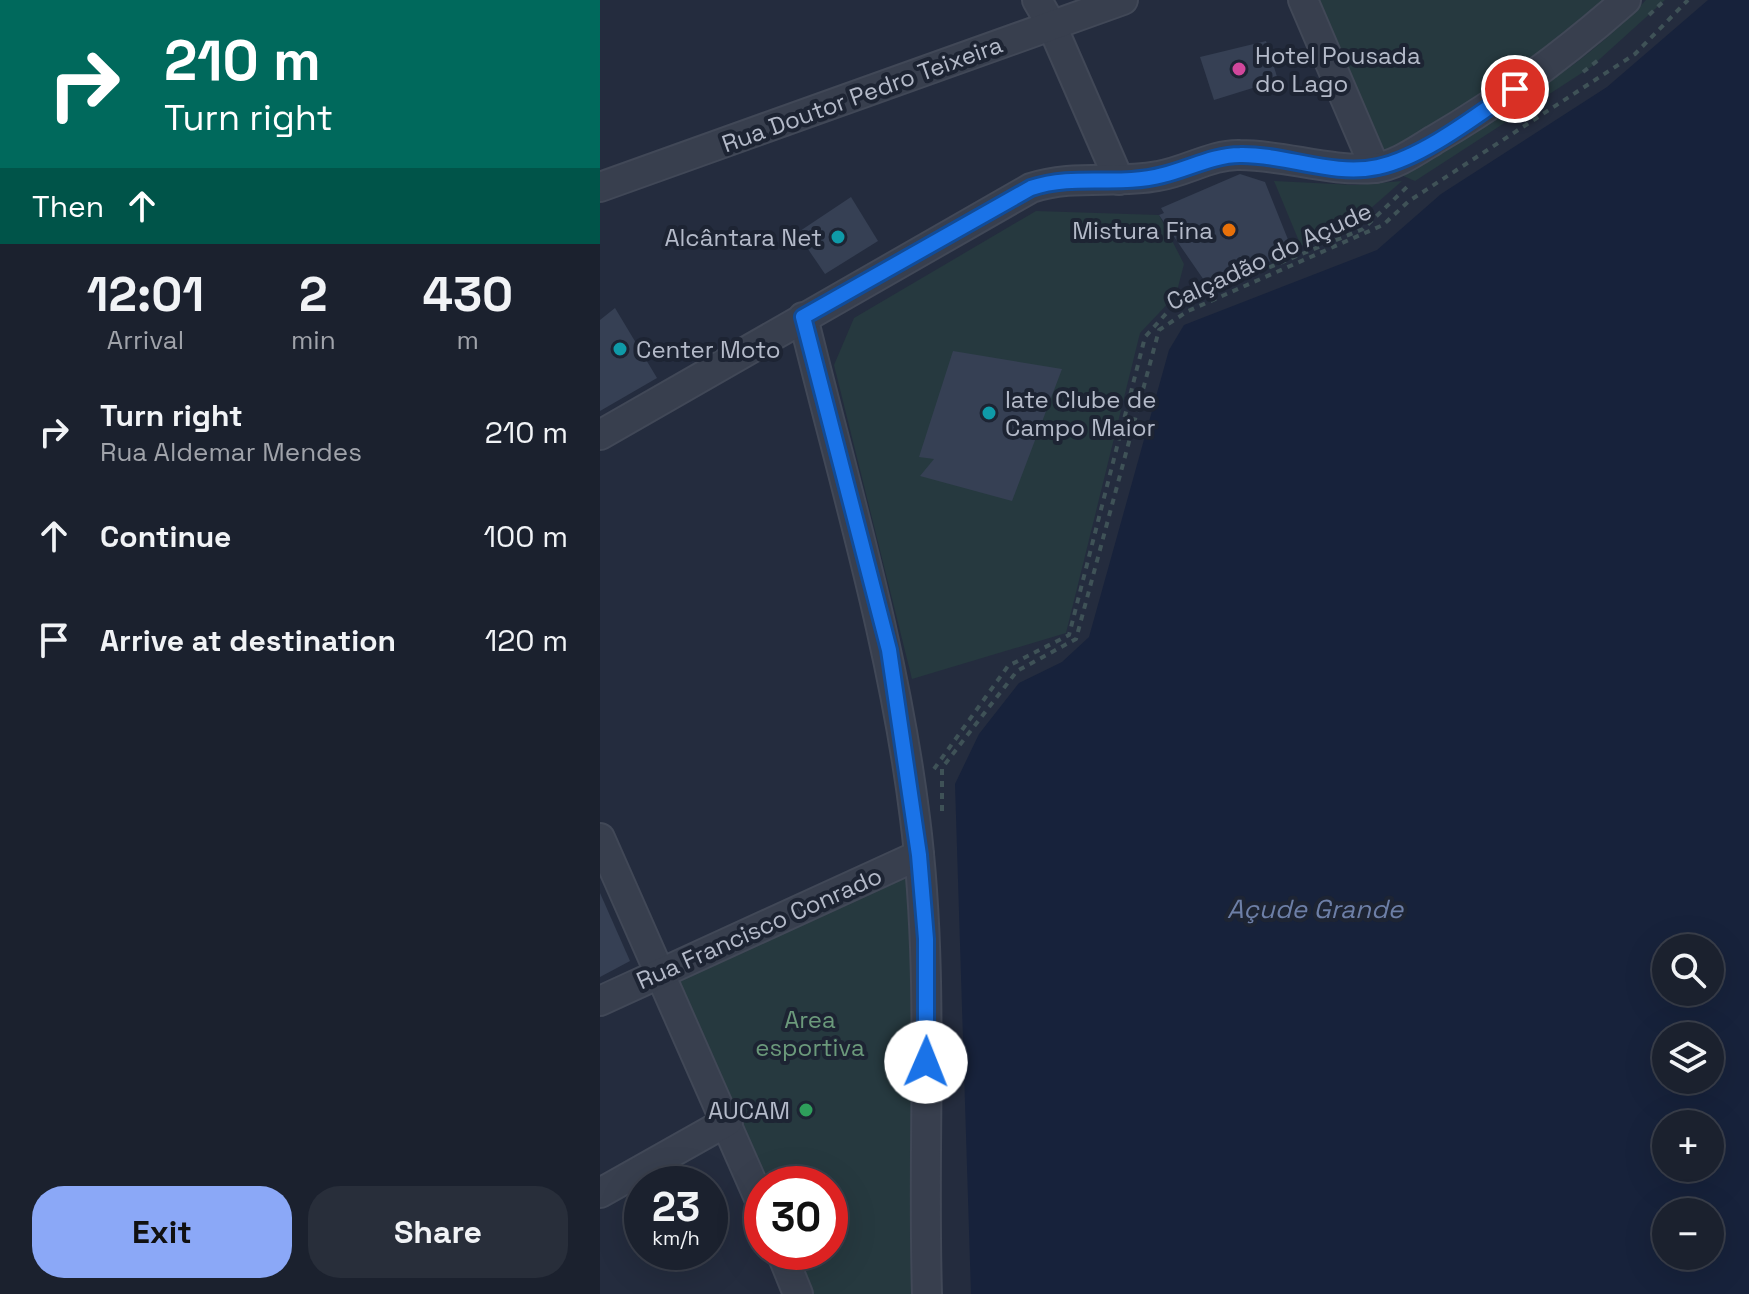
<!DOCTYPE html>
<meta charset="utf-8">
<style>
body{margin:0;font-family:"Space Grotesk",sans-serif;background:#282e3a;color:#f1f3f6;height:100vh;display:flex;flex-direction:column;font-size:30px;white-space:nowrap}
*{box-sizing:border-box;margin:0}
p{font-size:26px;color:#a0a3aa}
.icon{flex:none;width:44px;height:44px;fill:none;stroke:currentColor;stroke-width:2;stroke-linecap:round;stroke-linejoin:round}
.map{position:relative;flex:1;overflow:hidden}
.side{display:flex;flex-direction:column;background:#1b212e;width:600px}
.side>*{flex:none}
.guide{background:#00695c;color:#fff;overflow:hidden}
.buttons{position:absolute;left:1052px;top:934px;display:grid;gap:16px}
.buttons a{display:grid;place-items:center;width:72px;height:72px;border-radius:50%;background:#1b212e;box-shadow:0 8px 32px #0002,0 0 0 2px #393e4a;font-size:40px}
.speed{position:absolute;left:24px;top:1166px;display:flex;gap:16px;font-size:40px;font-weight:700;text-align:center}
.speed>*{display:grid;place-content:center;width:104px;height:104px;border-radius:50%;background:#1b212e;box-shadow:0 8px 32px #0002,0 0 0 2px #393e4a;line-height:1}
.speed small{font-size:20px;font-weight:400}
.speed .limit{border:12px solid #d22;background:#fff;color:#111}
.pin{position:absolute;display:grid;place-items:center;width:68px;height:68px;color:#fff;margin:-34px;border:4px solid #fff;border-radius:50%;box-shadow:0 2px 8px #0007}
.me{position:absolute;width:88px;margin:-44px;rotate:1deg;stroke-linejoin:round;filter:drop-shadow(0 0 6px #0008)}
.turn{display:flex;align-items:center;gap:28px;height:168px;padding:0 32px;font-size:36px}
.turn .icon{width:104px;height:104px;stroke-width:2.5}
.turn b{display:block;font-size:56px;line-height:68px}
.then{display:flex;align-items:center;height:76px;padding:0 32px;background:#0003;gap:16px;font-size:30px}
.eta{display:flex;justify-content:space-evenly;align-items:center;height:136px;text-align:center}
.eta b{font-size:48px;font-weight:600;line-height:56px}
.cta{display:flex;gap:16px;margin-top:auto;padding:16px 32px}
.cta a{flex:1;height:92px;border-radius:32px;background:#8ba8f7;color:#111;font-size:32px;font-weight:600;line-height:92px;text-align:center}
.cta a+a{background:#282e3a;color:#f1f3f6}
ul{padding:0;list-style:none}
li{display:flex;align-items:center;gap:24px;height:104px;padding:0 32px}
li div{flex:1}
li b{display:block;font-size:30px}
li em{font-style:normal}
main{display:flex;flex:1;min-height:0}
.map>svg:first-child{display:block}
.green{fill:#26393f}
.water{fill:#17223b;fill-rule:evenodd}
.building{fill:#364054}
.lines{fill:none;stroke-linecap:round;stroke-linejoin:round}
.minor-casing{stroke:#414857;stroke-width:32}
.path{stroke:#3f5257;stroke-width:4;stroke-dasharray:6 6;stroke-linecap:butt}
.minor{stroke:#383f4e;stroke-width:28}
.route-casing{stroke:#114b97;stroke-width:20}
.route{stroke:#1a73e8;stroke-width:14}
.hotel-dot{fill:#d1479c;stroke:#1d2433;stroke-width:3}
.food-dot{fill:#e8710a;stroke:#1d2433;stroke-width:3}
.culture-dot{fill:#0f9aa8;stroke:#1d2433;stroke-width:3}
.leisure-dot{fill:#2e9e5b;stroke:#1d2433;stroke-width:3}
.labels{text-anchor:middle;dominant-baseline:central;stroke-width:8;stroke-linejoin:round;paint-order:stroke}
.poi-label{font-size:24px;fill:#b4bac9;stroke:#1d2433;text-anchor:start}
.street-label{font-size:24px;fill:#b4bac9;stroke:#1d2433}
.park-label{font-size:24px;fill:#6b997b;stroke:#1d2433}
.water-label{font-size:26px;font-style:italic;fill:#6d7fa7;stroke:#1d2433}
</style>
<main>
<section class="side">
<div class="guide">
<div class="turn"><svg class="icon" aria-label="right" viewBox="0 0 24 24"><path d="M7 20v-9h11M14 6l5 5-5 5"/></svg><div><b>210 m</b>Turn right</div></div>
<div class="then">Then<svg class="icon" aria-label="ahead" viewBox="0 0 24 24"><path d="M12 20V5M6 11l6-6 6 6"/></svg></div>
</div>
<div class="eta">
<div><b>12:01</b><p>Arrival</p></div>
<div><b>2</b><p>min</p></div>
<div><b>430</b><p>m</p></div>
</div>
<ul>
<li><svg class="icon" aria-label="right" viewBox="0 0 24 24"><path d="M7 20v-9h11M14 6l5 5-5 5"/></svg><div><b>Turn right</b><p>Rua Aldemar Mendes</p></div><em>210 m</em></li>
<li><svg class="icon" aria-label="ahead" viewBox="0 0 24 24"><path d="M12 20V5M6 11l6-6 6 6"/></svg><div><b>Continue</b></div><em>100 m</em></li>
<li><svg class="icon" aria-label="arrive" viewBox="0 0 24 24"><path d="M6 21V4h12l-3 4 3 4H6"/></svg><div><b>Arrive at destination</b></div><em>120 m</em></li>
</ul>
<div class="cta"><a>Exit</a><a>Share</a></div>
</section>
<div class="map">
<svg width="1149" height="1294" viewBox="0 0 1149 1294">
<rect width="100%" height="100%" fill="#242c3e"/>
<g class="green">
<path d="M714,0H1013L863,111L782,153Z"/>
<path d="M1046,0H1065L991,67L815,181L801,175C885,121 978,74 1046,0Z"/>
<path d="M674,181L755,185L802,181L762,216L701,246Z"/>
<path d="M436,211L559,215L584,264L576,295L540,333L466,633L312,679L234,365L254,318Z"/>
<path d="M312,874L319,1294H205L188,1252H230V1184H162L76,979Z"/>
</g>
<path class="water" d="M1108,0H1149V1294H371L355,784L379,734L419,683L462,662L489,637L569,350L584,325L777,250L841,194L1007,87ZM1066,948H1110V992H1066ZM1066,1036H1110V1080H1066ZM1066,1124H1110V1168H1066ZM1066,1212H1110V1256H1066Z"/>
<g class="building">
<path d="M666,41L678,80L614,100L600,57Z"/>
<path d="M640,174L665,182L693,252L608,286L559,215L564,213L561,208Z"/>
<path d="M251,197L278,241L225,274L197,233Z"/>
<path d="M15,308L57,378L0,411V320Z"/>
<path d="M353,351L462,369L412,501L320,476L334,459L319,457Z"/>
<path d="M0,893L30,961L0,977Z"/>
</g>
<g class="lines">
<defs>
<g id="minor">
<path d="M437,0L452,26L519,180"/>
<path d="M703,0L775,168"/>
<path d="M0,187L523,0"/>
<path d="M203,317C244,484 294,647 315,818C335,975 322,1135 327,1294"/>
<path d="M0,435L431,188C473,174 515,184 558,176C585,172 612,154 640,155C685,155 729,172 774,168C795,166 816,151 834,140C903,100 966,53 1026,0"/>
<path d="M0,838L162,1205"/>
<path d="M0,1001L319,855"/>
<path d="M0,1193L128,1121"/>
<path d="M181,1252L198,1294"/>
</g>
</defs>
<use href="#minor" class="minor-casing"/>
<g class="path">
<path d="M1049,15L1065,0"/>
<path d="M983,72L1001,58"/>
<path d="M334,769L408,666L469,635L545,337L572,307L763,229L808,186"/>
<path d="M342,811V768L417,671L476,639L559,330L588,311L783,225L809,201L1035,54L1088,0"/>
</g>
<use href="#minor" class="minor"/>
</g>
<g class="lines">
<defs>
<path id="route" d="M326,1062V939L319,855L289,650L203,317L431,188C475,173 519,187 563,175C588,169 614,155 640,155C685,154 733,177 778,167C824,157 877,115 915,89"/>
</defs>
<use href="#route" class="route-casing"/>
<use href="#route" class="route"/>
</g>
<circle class="hotel-dot" cx="639" cy="69" r="8"/>
<circle class="food-dot" cx="629" cy="230" r="8"/>
<g class="culture-dot">
<circle cx="238" cy="237" r="8"/>
<circle cx="20" cy="349" r="8"/>
<circle cx="389" cy="413" r="8"/>
</g>
<circle class="leisure-dot" cx="206" cy="1110" r="8"/>
<g class="labels">
<g class="poi-label">
<text x="655" y="55">Hotel Pousada<tspan x="655" dy="28">do Lago</tspan></text>
<text x="613" y="230" text-anchor="end">Mistura Fina</text>
<text x="222" y="237" text-anchor="end">Alcântara Net</text>
<text x="36" y="349">Center Moto</text>
<text x="405" y="399">Iate Clube de<tspan x="405" dy="28">Campo Maior</tspan></text>
<text x="190" y="1110" text-anchor="end">AUCAM</text>
</g>
<g class="street-label">
<text transform="translate(262 94) rotate(-20)">Rua Doutor Pedro Teixeira</text>
<text transform="translate(669 256) rotate(-25)">Calçadão do Açude</text>
<text transform="translate(159 928) rotate(-24)">Rua Francisco Conrado</text>
</g>
<g class="park-label">
<text x="210" y="1019">Area<tspan x="210" dy="28">esportiva</tspan></text>
</g>
<g class="water-label">
<text x="715" y="909">Açude Grande</text>
</g>
</g>
</svg>
<div class="buttons">
<a><svg class="icon" aria-label="search" viewBox="0 0 24 24"><circle cx="10" cy="10" r="6"/><path d="M15 15l6 6"/></svg></a>
<a><svg class="icon" aria-label="layers" viewBox="0 0 24 24"><path d="M12 4l9 5-9 5-9-5zM3 14l9 5 9-5"/></svg></a>
<a>+</a>
<a>−</a>
</div>
<div class="speed"><div>23<small>km/h</small></div><div class="limit">30</div></div>
<div class="pin" style="left:915px;top:89px;background:#d93025"><svg class="icon" aria-label="arrive" viewBox="0 0 24 24"><path d="M6 21V4h12l-3 4 3 4H6"/></svg></div>
<svg class="me" style="left:326px;top:1062px" viewBox="-20 -20 40 40"><circle r="19" fill="#fff"/><path d="M0-13L10 11 0 6-10 11z" fill="#1a73e8"/></svg>
</div>
</main>
